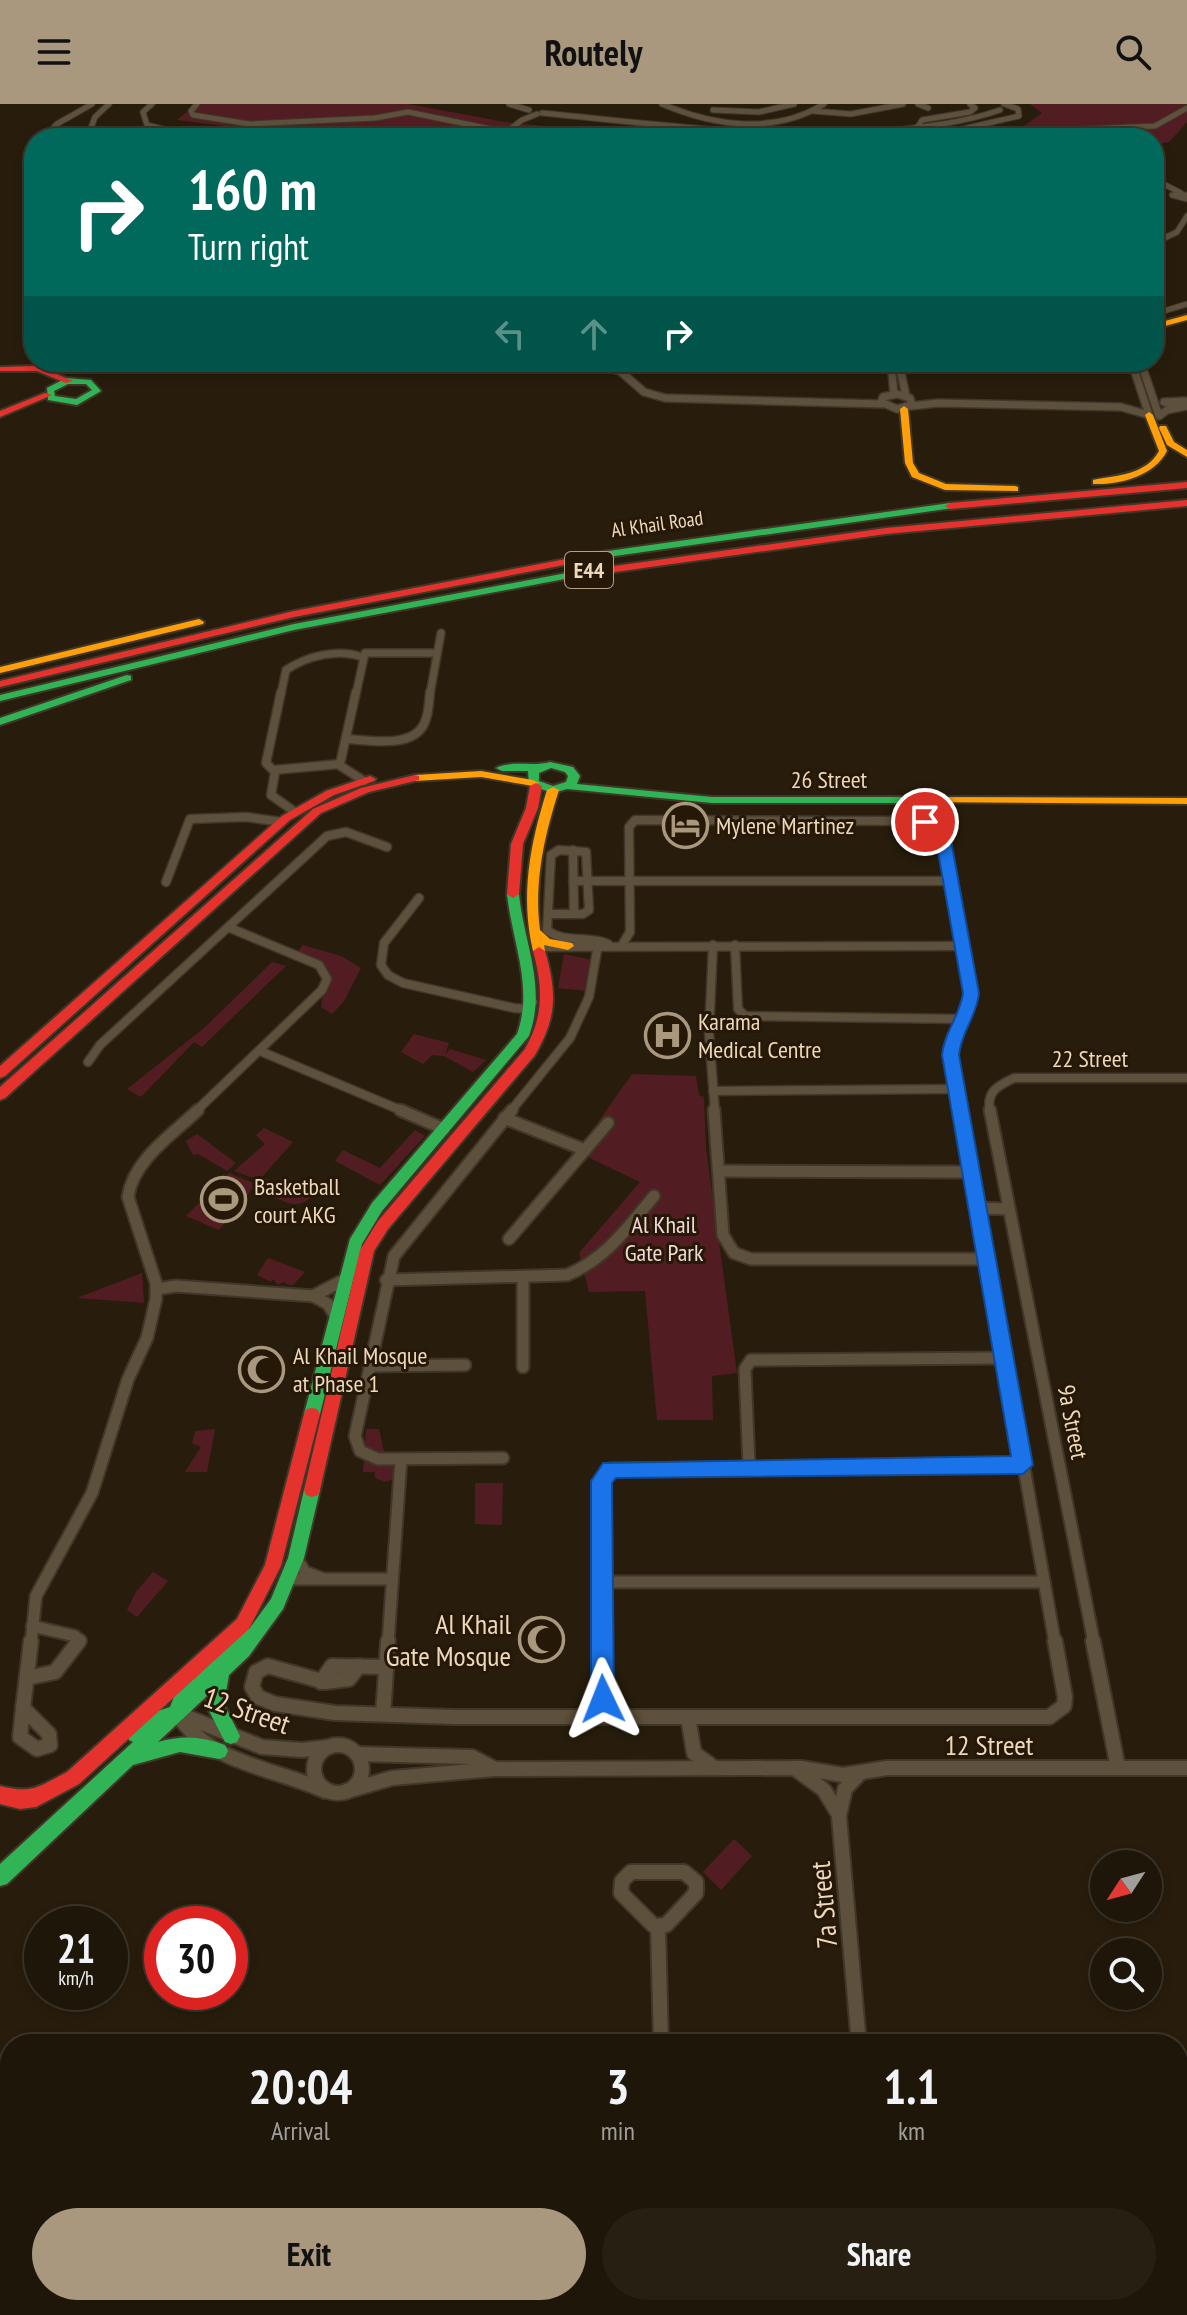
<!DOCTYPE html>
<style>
body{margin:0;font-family:"PT Sans Narrow",sans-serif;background:#261f12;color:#f1f3f6;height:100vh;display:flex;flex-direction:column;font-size:30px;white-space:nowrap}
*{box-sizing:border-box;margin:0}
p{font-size:26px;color:#a19f9c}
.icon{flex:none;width:44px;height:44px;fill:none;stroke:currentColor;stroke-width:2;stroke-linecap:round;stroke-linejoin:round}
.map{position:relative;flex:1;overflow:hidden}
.details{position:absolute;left:0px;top:1930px;width:1188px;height:282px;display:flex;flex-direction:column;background:#1e1609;border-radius:32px 32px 0 0;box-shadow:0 4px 12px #0003,0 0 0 2px #3c352a}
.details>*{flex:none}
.guide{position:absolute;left:24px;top:24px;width:1140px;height:244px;border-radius:32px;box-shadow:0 4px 12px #0003,0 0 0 2px #3c352a;background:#00695c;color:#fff;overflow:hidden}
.needle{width:52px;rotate:234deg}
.tools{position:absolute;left:1090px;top:1746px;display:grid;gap:16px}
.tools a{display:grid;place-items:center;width:72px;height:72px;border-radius:50%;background:#1e1609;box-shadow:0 4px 12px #0003,0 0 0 2px #3c352a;font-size:40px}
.speed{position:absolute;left:24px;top:1802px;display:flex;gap:16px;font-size:40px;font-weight:700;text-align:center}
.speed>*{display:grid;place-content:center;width:104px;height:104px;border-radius:50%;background:#1e1609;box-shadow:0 4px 12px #0003,0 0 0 2px #3c352a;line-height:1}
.speed small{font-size:20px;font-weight:400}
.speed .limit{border:12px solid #d22;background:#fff;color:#111}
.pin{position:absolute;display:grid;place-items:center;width:68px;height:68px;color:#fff;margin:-34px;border:4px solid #fff;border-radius:50%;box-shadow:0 2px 8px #0007}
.me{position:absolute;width:88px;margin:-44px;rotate:358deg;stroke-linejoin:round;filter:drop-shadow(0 0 6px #0008)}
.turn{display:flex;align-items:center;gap:28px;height:168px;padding:0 32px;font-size:36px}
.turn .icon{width:104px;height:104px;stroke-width:2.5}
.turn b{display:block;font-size:56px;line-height:68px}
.lanes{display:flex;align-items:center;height:76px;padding:0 32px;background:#0003;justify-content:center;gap:40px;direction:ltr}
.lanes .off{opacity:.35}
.eta{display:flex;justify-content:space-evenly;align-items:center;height:136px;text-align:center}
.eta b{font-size:48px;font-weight:700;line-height:56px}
.cta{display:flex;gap:16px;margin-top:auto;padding:16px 32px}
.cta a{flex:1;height:92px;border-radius:48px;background:#a9977e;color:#111;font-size:32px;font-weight:700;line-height:92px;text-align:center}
.cta a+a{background:#261f12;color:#f1f3f6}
header{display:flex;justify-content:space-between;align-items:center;height:104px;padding:0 32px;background:#a9977e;color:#111;font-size:36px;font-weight:700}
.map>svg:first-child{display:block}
.green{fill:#521d22}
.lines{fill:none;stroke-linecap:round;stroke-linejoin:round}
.street-tunnel{stroke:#463926;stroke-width:5;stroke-dasharray:5 3;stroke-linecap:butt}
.street-far4-casing{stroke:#403729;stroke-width:7}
.street-far3-casing{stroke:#403729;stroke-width:10}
.street-far2-casing{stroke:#403729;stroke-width:11}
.street-far1-casing{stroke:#403729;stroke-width:15}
.street-casing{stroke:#403729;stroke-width:18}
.fast-casing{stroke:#403729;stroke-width:4}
.slow-casing{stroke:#403729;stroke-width:4}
.jam-casing{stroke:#403729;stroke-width:4}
.street-far4{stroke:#5d503c;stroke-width:5}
.street-far3{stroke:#5d503c;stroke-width:7}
.street-far2{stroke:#5d503c;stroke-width:8}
.street-far1{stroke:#5d503c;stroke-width:11}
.street{stroke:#5d503c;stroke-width:14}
.fast{fill:#30b455;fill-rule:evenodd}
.slow{fill:#ff9f0a;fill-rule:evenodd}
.jam{fill:#e5322d;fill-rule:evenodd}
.route{fill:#1a73e8;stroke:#114b97;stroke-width:2}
.labels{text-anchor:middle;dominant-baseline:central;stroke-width:6;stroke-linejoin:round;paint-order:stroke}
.far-street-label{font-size:20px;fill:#efd9bc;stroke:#251806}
.shield{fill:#251806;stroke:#b29f85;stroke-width:2}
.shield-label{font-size:22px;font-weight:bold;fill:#efd9bc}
.street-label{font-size:24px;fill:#efd9bc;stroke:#251806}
.poi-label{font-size:24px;fill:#efd9bc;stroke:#251806;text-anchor:start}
.park-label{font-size:24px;fill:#f2d8d9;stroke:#251806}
.near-poi-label{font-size:28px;fill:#efd9bc;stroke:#251806;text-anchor:end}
.near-street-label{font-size:28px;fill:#efd9bc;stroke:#251806}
</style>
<header><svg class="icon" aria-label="menu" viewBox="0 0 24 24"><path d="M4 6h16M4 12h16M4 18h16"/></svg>Routely<svg class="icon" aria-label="search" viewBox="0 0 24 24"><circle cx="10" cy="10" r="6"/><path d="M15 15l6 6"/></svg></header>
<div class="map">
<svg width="1187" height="2211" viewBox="0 0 1187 2211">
<rect width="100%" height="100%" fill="#281d0c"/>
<g class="green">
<path d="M196,0H408L505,18L658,34H431L320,22L240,24L177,16Z"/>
<path d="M1030,0H1187V18L1169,38L1154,41V34H962L1018,26L1042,9Z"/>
<path d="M303,841L341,852L361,864L344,897L332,910L321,903L326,867L297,849Z"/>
<path d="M564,850L592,856L587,887L558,884Z"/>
<path d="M272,858L286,862L202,943L194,938L141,993L127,985L204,924Z"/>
<path d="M414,930L449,939L445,951L450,945L486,956L473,968L444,952L432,951L423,960L401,948Z"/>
<path d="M632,970L696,972L699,991L704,993L706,1044L737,1269L712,1272L713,1316H657L645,1187L589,1188L579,1149L640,1078L577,1048Z"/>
<path d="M264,1024L293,1038L262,1073L313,1091C294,1112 281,1090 258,1091L260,1085L256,1084L262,1074L259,1076L234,1067L265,1040L256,1031Z"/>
<path d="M415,1026L425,1032L380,1081L335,1057L343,1046L380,1064Z"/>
<path d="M197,1030L236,1059L227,1067L198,1050L193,1051L186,1037Z"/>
<path d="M229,1069L256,1080L219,1126L186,1112Z"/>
<path d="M268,1154L305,1168L292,1182L283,1178L278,1181L273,1175L271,1178L257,1171Z"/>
<path d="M142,1169L144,1199L77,1194Z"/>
<path d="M215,1325L207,1368H185L201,1343L192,1339L195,1327Z"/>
<path d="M366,1325H379L384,1348L399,1350L397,1374L385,1378L375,1374V1368H363Z"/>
<path d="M475,1379H503L502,1421L475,1420Z"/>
<path d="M153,1468L168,1477L137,1513L127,1506L136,1488Z"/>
<path d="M734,1735L752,1752L721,1786L703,1768Z"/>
</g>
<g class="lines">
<path class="street-tunnel" d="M491,25L518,29"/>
<defs>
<g id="street-far4">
<path d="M152,0L143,8L147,21L197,34"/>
<path d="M197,0L191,7L193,11L249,20L375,14L408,8L491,25"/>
<path d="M509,0L529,6"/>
<path d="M662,0C714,22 774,31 824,0"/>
<path d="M918,0L928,4"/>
<path d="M713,6L759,8L794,0"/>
<path d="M813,7L851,10L903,0"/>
<path d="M542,9C657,20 770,36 885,27C924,23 963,19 1000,6"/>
<path d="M917,24L922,16L970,8L975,4L970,0"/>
<path d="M518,29L522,34"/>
<path d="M44,34L57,20L92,0"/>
<path d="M96,34L91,24L95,13L109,0"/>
<path d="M290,34H321"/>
<path d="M499,34L522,16L537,10"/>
<path d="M923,34L1019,12L1018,5L1004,0"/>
<path d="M1012,34L1063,26L1155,22L1187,4"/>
<path d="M1154,75L1181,89"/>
<path d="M1187,91H1172L1187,95"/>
<path d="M1154,139L1177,128L1187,112"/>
<path d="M1154,210L1187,200"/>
<path d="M586,258L596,261"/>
</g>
<g id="street-far3">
<path d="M589,259L620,267L644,288L665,294L882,300"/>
<path d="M891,259L894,290"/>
<path d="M899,259L906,292"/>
<path d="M1132,259L1149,311"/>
<path d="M1141,259L1159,312L1167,306L1187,302"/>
<path d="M897,290L910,294L912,301L897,305L881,298L883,293Z"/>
<path d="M1177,301L1164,298L1185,297"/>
<path d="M911,302L938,299L1121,303L1149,311"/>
<path d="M281,590L286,566C307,552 338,544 362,553"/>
<path d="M356,590L365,549H437"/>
<path d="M430,590L441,529"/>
</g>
<g id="street-far2">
<path d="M281,588L266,659L275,668L271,691L295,708"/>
<path d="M346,635C368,636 412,645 424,620C429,611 429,598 430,588"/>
<path d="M339,661L364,677"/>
<path d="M274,666L340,660L356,588"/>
<path d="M573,746L574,810"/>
<path d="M573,777H951"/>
<path d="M166,778L190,715L246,713L282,718"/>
<path d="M419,794L384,839L381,861L388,871L403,879L514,904L526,905L533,898"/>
<path d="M549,810H583L589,806L586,748L559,746L551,751L547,826C564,840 588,831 608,840"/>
<path d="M622,841L630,828L629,723L635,716L920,717L941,728L971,889L951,951L961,1008"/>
<path d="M713,841L709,929L715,1008"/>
<path d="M735,841L738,905L745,912L962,915"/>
<path d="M537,843L962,842"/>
<path d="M260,947L405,1008"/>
<path d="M88,958L100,941L327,732L346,728L387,743"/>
<path d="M713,987L955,985"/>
<path d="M195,1008L322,886L327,875L319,861L230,824"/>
<path d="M510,1008L570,934L589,893L598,841"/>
<path d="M990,1008C986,988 997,982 1014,974H1187"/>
</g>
<g id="street-far1">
<path d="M400,1006L444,1025"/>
<path d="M714,1006L723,1131L734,1149L751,1155H986"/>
<path d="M961,1006L1055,1539"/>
<path d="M990,1006L1094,1539"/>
<path d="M504,1014L585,1046"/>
<path d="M719,1067L970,1068"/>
<path d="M977,1104L1009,1105"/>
<path d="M509,1135L608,1019"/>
<path d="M523,1174V1263"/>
<path d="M386,1176L567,1171C606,1155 628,1123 654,1092"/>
<path d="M157,1185L176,1182L313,1192L328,1200L336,1213"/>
<path d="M313,1192L344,1176"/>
<path d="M369,1262L465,1261"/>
<path d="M503,1354L378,1355L360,1347L355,1332L394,1152L512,1006"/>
<path d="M749,1362L745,1265L751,1256L1003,1254"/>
<path d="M296,1454L305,1468L321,1474"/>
<path d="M289,1475H392"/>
<path d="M600,1478H1044"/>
<path d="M32,1522L75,1532L79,1539"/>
<path d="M31,1539L36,1492L92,1389L128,1275L147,1234L156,1195V1179L128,1093C133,1056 172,1031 198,1006"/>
<path d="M388,1539L401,1355"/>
<path d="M603,1539L602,1377L610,1365L1023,1361"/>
</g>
<g id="street">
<path d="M603,1537L604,1613"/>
<path d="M1093,1537L1118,1664"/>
<path d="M359,1562L349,1575L325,1578L268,1562L256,1568L252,1583L258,1593L275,1600L335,1609L454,1613H1049L1064,1602L1065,1593L1055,1537"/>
<path d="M27,1574L55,1568L79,1537"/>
<path d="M321,1578L332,1562L386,1563"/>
<path d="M23,1604L49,1630L50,1641L37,1645L20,1633Z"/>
<path d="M23,1604L31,1537"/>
<path d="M177,1609C208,1660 275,1664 325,1687"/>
<path d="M177,1609L262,1643L302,1646L329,1643"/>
<path d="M383,1610L388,1537"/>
<path d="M688,1613L694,1649L713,1663"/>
<circle cx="338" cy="1665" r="24"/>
<path d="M359,1650L472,1653L495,1665"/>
<path d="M797,1666L824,1686L838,1709"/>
<path d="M859,1670L845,1685L839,1712L859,1940"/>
<path d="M347,1687L392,1674L495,1665L801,1664L843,1671L887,1664H1187"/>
<path d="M631,1768H684L696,1778V1789L666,1821L654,1822L621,1789L622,1777Z"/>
<path d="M658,1823L661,1940"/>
<path d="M666,2202V2211"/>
<path d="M893,2202V2211"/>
<path d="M905,2202L919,2211"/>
</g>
<g id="fast">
<path d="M66,274L91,276L101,287L77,301L48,296L47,284ZM68,280H86L92,286L76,295L55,292L54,287Z"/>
<path d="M950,399L953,400V404L608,453L603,450L608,447Z"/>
<path d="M572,468L577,471L575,473L294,526L0,597V591L294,520Z"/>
<path d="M127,571L131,572V576L0,621V614Z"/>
<path d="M550,658L573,663L580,672L577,680L712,693H917L923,696L917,699H712L567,685L553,689L529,681L528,667H502L496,664C511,656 534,663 550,658ZM551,664L565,668L568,672L566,678L553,682L539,677V669Z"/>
<path d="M513,786L519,790C524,840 547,882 529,932L382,1107L362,1140L320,1310L317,1315L312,1316L307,1315L304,1310L350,1135L372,1099L517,930C534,883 512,838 507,790Z"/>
<path d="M312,1379L318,1381L320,1386L304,1454L283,1505L249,1552L229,1571L224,1600L240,1632L237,1638L231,1640L225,1638L206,1601L208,1591L158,1638C181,1631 202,1632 225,1641L228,1647L225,1653L219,1655L180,1648L133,1661L7,1780L0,1782V1760L133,1638L129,1636L126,1630C135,1614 154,1608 170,1603L178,1582L236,1523L242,1520L249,1525L271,1495L288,1454L304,1386L306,1381Z"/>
</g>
<g id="slow">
<path d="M1187,211V216L1154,225V220Z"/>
<path d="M904,302L908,305L913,359L919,369L946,380L1015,382L1018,383V387L945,386L912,373L905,359L900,305Z"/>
<path d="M1149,308L1153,311L1167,347C1154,372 1120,381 1093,380V376C1117,371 1146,371 1159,347L1145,311Z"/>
<path d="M1160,322H1166L1174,338L1187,346V353L1167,341L1159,324Z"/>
<path d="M199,515L204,518L203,520L0,569V563Z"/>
<path d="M481,667L533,676L539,679L533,682L481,673L415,677L409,674L415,671Z"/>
<path d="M553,683L559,686C544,733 534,777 540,826L550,835L572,839L574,842L568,846L544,841L545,847L539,851L533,847C520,791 530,740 547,686Z"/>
<path d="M917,693L1187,694V700L913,698V694Z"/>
</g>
<g id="jam">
<path d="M38,262L73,277L66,279L37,267H0V263Z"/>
<path d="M45,289L52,291L0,313V307Z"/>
<path d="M1187,378V384L950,405L945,402L950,399Z"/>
<path d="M1187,396V402L886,430L572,474L567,471L572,468L886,424Z"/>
<path d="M608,447L613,450L611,452L294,513L0,583V577L294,507Z"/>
<path d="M415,671L419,672V676L369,688L321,709L5,994L0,996V983L313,705L361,684Z"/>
<path d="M370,672L376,675L374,677L334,691L290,716L5,972L0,974V962L282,712L326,687Z"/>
<path d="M536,679L542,682L538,704L523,740L519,790L513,794L507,790L511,740L526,704L530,682Z"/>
<path d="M539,843L545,847C557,889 557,913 535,951L388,1125L374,1147L320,1386L318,1391L312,1393L306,1391L304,1386L360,1146L378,1117L525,945C544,912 543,883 533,847Z"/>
<path d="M312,1304L317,1305L320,1310L281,1462L249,1525L79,1680L36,1703L20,1705L0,1700V1682C33,1690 38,1683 67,1668L237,1515L265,1461L304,1310L307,1305Z"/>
</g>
</defs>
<use href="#street-far4" class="street-far4-casing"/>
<use href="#street-far3" class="street-far3-casing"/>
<use href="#street-far2" class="street-far2-casing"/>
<use href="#street-far1" class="street-far1-casing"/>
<use href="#street" class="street-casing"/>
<use href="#fast" class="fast-casing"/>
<use href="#slow" class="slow-casing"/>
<use href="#jam" class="jam-casing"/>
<use href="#street-far4" class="street-far4"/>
<use href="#street-far3" class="street-far3"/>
<use href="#street-far2" class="street-far2"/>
<use href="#street-far1" class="street-far1"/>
<use href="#street" class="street"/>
<use href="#fast" class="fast"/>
<use href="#slow" class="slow"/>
<use href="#jam" class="jam"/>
</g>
<path class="route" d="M920,715L942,720L950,731L979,889C977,912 961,928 959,951L1033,1361L1023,1370L616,1374L612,1379L614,1595L611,1603L603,1606L595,1603L591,1595V1377L603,1359L1011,1352L942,951C944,928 960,912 963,889L935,731L920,721Z"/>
<defs>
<symbol id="hotel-ring" viewBox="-11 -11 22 22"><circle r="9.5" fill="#251806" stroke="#a9977e" stroke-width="1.5"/><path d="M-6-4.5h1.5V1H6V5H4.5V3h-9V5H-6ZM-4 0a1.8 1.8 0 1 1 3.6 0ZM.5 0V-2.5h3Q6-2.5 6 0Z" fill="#a9977e"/></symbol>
<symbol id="hospital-ring" viewBox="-11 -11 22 22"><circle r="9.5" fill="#251806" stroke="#a9977e" stroke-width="1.5"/><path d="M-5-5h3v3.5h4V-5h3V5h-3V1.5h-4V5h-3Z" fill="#a9977e"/></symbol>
<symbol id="stadium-ring" viewBox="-11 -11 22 22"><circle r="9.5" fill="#251806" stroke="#a9977e" stroke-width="1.5"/><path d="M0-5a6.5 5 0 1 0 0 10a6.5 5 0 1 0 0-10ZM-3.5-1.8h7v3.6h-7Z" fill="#a9977e"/></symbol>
<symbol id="mosque-ring" viewBox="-11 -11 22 22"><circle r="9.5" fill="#251806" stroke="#a9977e" stroke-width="1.5"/><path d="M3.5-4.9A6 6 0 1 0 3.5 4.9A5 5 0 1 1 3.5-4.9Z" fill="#a9977e"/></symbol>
</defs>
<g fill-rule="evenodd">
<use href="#hotel-ring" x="660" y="696" width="51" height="51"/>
<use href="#hospital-ring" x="642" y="906" width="51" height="51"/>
<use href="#stadium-ring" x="198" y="1070" width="51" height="51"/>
<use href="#mosque-ring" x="236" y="1240" width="51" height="51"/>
<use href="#mosque-ring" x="516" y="1510" width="51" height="51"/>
</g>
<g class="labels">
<g class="far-street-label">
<text transform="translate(657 420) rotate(-8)">Al Khail Road</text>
</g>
<rect class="shield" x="565" y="448" width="48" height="36" rx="6"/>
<g class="shield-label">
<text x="589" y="466">E44</text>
</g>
<g class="street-label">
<text x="829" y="675">26 Street</text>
<text x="1090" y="954">22 Street</text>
<text transform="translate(1073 1318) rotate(79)">9a Street</text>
</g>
<g class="poi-label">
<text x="716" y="721">Mylene Martinez</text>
<text x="698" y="917">Karama<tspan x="698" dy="28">Medical Centre</tspan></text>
<text x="254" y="1082">Basketball<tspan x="254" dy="28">court AKG</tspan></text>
<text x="293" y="1251">Al Khail Mosque<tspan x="293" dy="28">at Phase 1</tspan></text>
</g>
<g class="park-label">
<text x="664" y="1120">Al Khail<tspan x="664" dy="28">Gate Park</tspan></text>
</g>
<g class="near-poi-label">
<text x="511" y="1519">Al Khail<tspan x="511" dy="32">Gate Mosque</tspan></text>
</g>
<g class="near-street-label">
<text transform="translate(247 1606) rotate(19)">12 Street</text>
<text x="989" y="1640">12 Street</text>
<text transform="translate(823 1801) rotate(-95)">7a Street</text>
</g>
</g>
</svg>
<div class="tools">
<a><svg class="needle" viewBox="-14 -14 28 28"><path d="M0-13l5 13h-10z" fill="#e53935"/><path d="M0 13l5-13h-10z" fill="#a19f9c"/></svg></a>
<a><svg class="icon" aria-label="search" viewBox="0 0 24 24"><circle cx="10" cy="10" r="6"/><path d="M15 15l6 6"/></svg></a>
</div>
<div class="speed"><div>21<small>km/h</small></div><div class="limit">30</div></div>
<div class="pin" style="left:925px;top:718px;background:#d93025"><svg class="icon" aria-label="arrive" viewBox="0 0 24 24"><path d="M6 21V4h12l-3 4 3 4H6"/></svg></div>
<svg class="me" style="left:603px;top:1595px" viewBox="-20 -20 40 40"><path d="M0-17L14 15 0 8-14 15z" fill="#1a73e8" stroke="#fff" stroke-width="4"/></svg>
<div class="guide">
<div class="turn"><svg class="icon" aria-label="right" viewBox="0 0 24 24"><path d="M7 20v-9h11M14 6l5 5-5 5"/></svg><div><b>160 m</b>Turn right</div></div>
<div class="lanes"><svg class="icon off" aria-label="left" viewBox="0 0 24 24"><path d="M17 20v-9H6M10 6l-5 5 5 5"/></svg><svg class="icon off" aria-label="ahead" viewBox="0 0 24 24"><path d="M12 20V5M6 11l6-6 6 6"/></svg><svg class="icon" aria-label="right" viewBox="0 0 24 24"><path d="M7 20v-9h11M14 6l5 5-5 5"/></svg></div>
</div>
<section class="details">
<div class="eta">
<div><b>20:04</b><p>Arrival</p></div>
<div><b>3</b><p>min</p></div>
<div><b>1.1</b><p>km</p></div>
</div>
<div class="cta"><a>Exit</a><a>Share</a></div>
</section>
</div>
